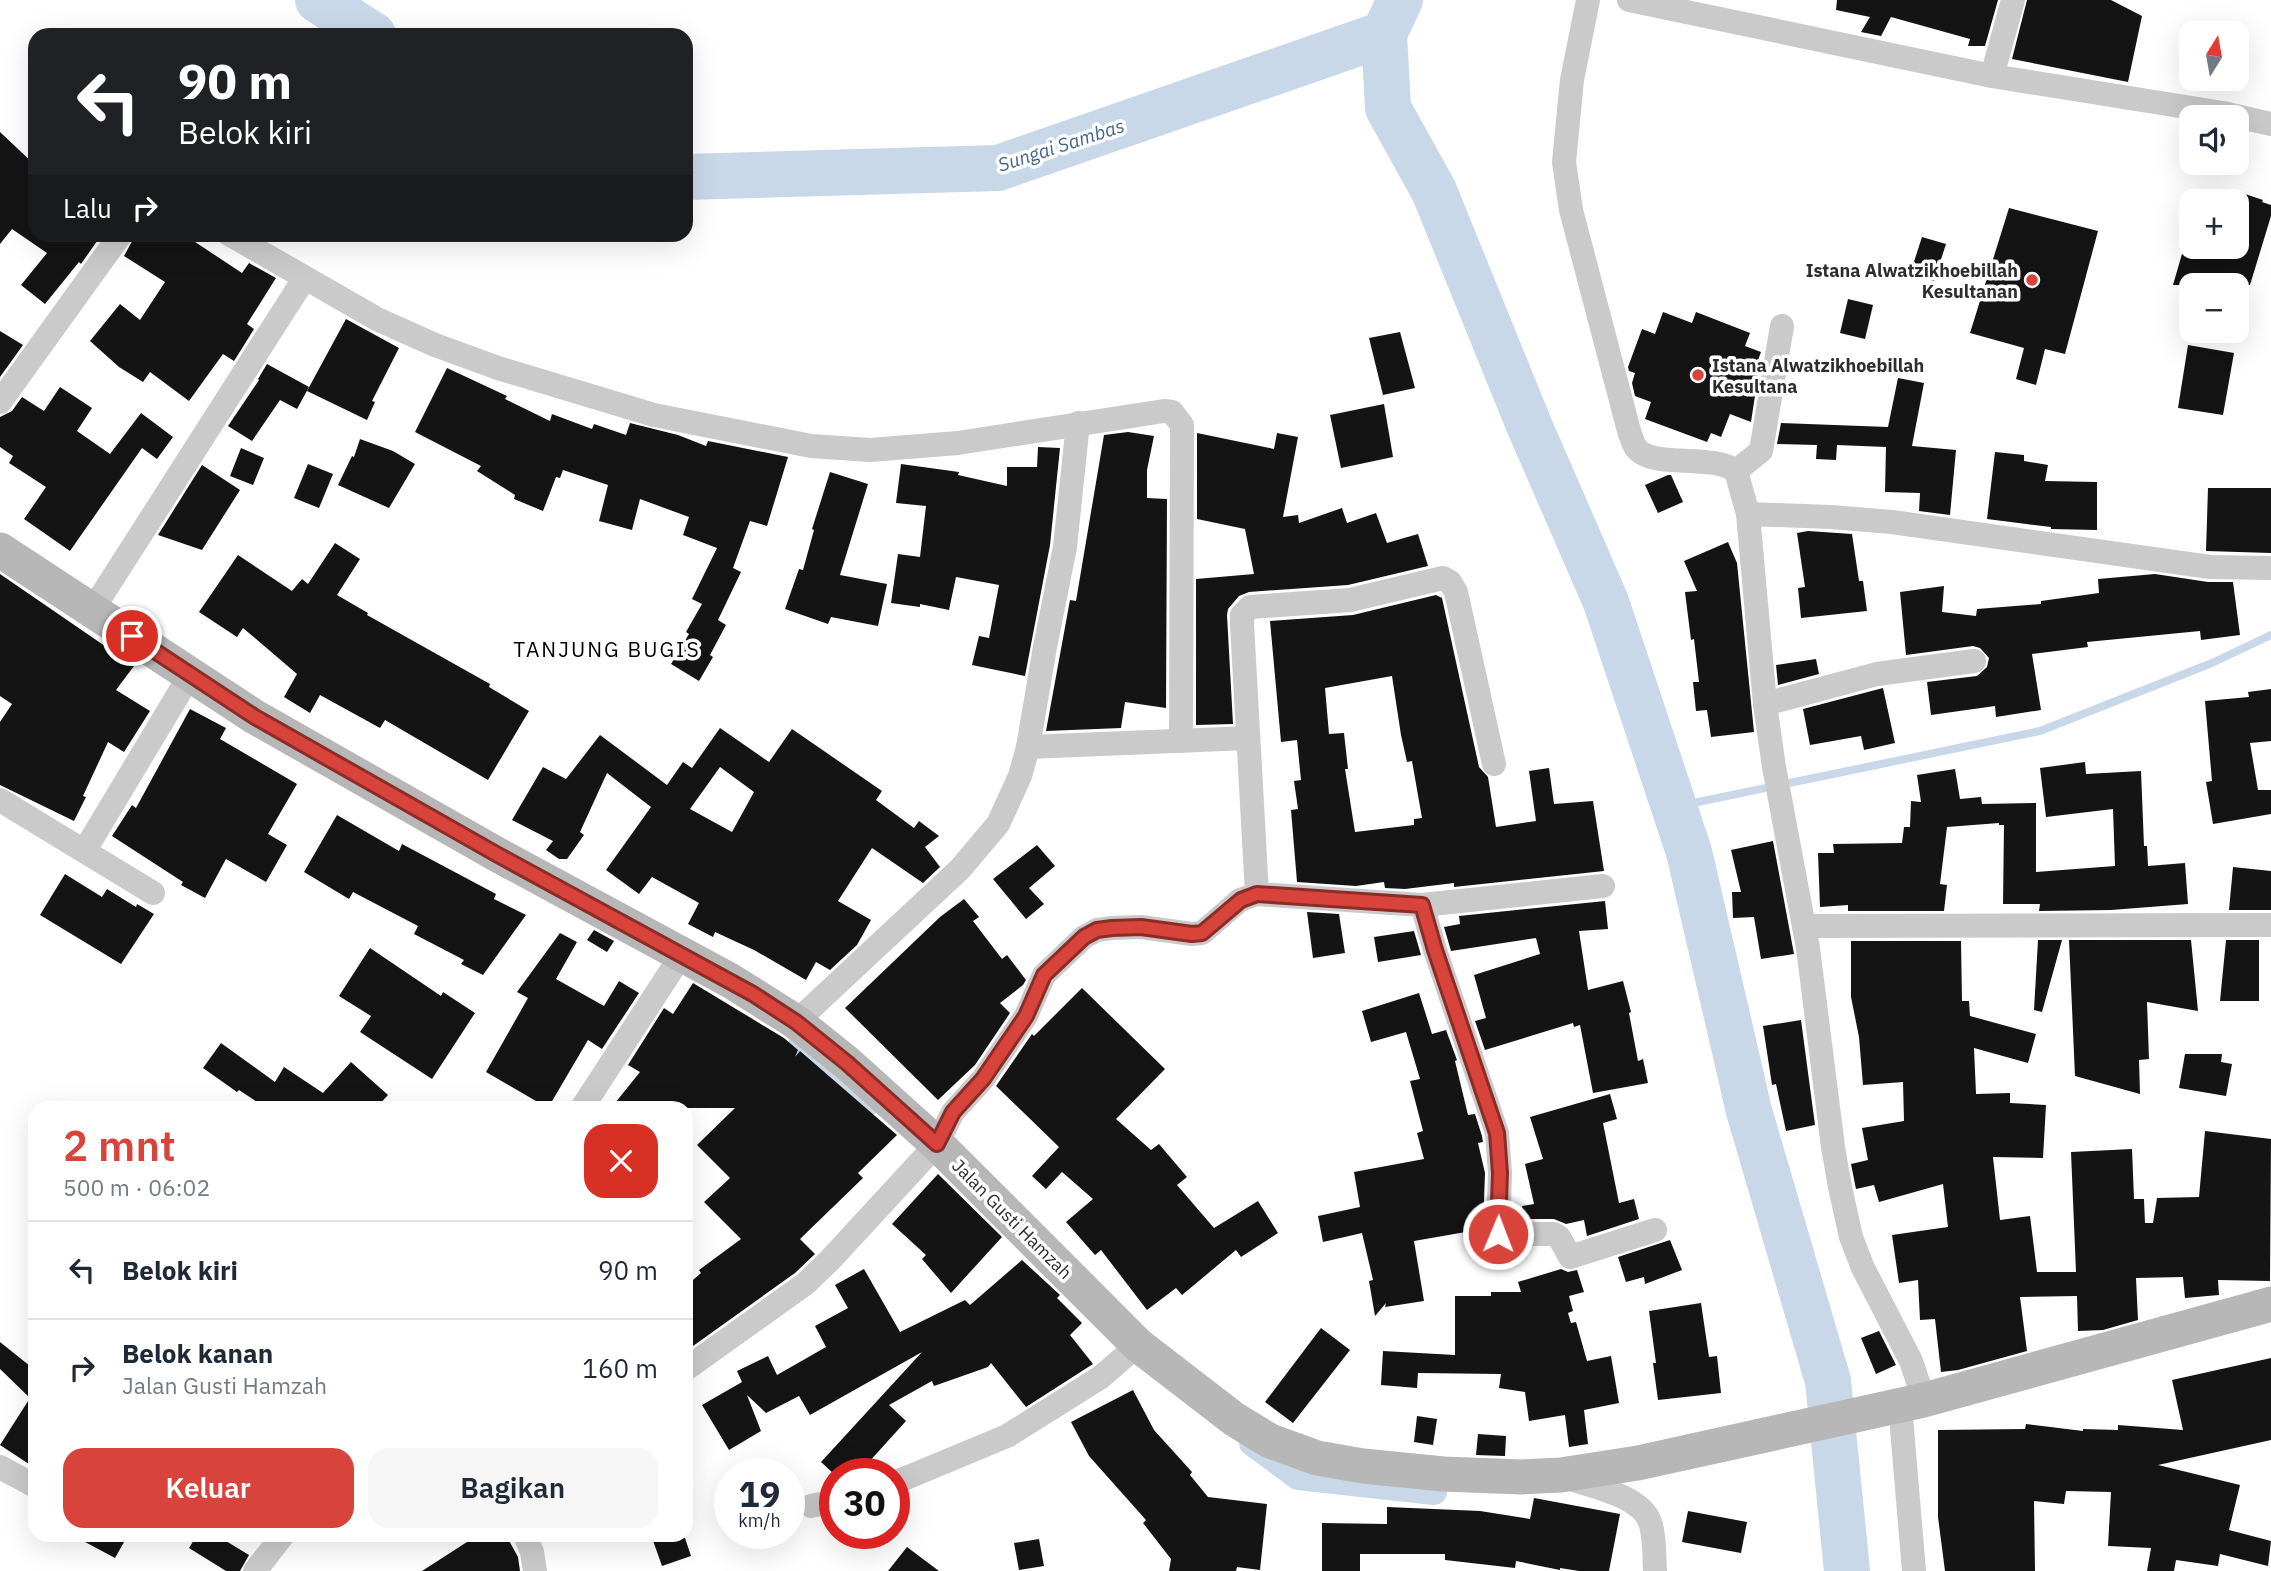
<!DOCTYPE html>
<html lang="id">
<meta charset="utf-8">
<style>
body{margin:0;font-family:"IBM Plex Sans",sans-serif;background:#f6f6f7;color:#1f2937;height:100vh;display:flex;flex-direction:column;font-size:26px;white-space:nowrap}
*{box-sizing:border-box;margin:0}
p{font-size:23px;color:#747a83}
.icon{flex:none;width:38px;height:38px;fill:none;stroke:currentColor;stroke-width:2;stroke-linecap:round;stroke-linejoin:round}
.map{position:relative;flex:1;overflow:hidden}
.details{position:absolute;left:28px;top:1101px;width:665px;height:441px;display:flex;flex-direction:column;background:#fff;border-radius:21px;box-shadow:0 7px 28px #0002}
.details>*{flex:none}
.banner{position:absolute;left:28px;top:28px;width:665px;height:214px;border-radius:21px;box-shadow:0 7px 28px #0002;background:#202124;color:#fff;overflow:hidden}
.needle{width:46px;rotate:11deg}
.tools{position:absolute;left:2179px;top:21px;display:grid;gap:14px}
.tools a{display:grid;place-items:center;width:70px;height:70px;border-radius:14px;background:#fff;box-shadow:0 7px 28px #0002;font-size:35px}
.speed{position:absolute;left:714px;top:1458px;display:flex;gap:14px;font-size:35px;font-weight:700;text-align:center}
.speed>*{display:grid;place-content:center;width:91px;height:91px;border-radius:50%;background:#fff;box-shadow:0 7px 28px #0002;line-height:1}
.speed small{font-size:18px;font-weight:400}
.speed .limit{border:10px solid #d22;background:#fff;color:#111}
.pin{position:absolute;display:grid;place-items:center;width:60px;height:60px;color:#fff;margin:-30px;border:4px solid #fff;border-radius:50%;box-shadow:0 2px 7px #0007}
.me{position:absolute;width:77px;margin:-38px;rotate:1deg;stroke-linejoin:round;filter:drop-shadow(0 0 5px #0008)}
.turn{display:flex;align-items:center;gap:24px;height:147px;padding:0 35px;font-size:32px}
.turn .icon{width:91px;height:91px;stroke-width:2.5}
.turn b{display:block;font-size:49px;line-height:60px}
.then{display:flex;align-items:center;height:66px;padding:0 35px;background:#0003;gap:14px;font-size:26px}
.round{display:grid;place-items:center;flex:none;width:74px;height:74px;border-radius:21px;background:#f6f6f7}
.head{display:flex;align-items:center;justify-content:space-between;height:119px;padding:0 35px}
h1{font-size:42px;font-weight:600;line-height:52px;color:#d8443c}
.button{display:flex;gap:14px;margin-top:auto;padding:14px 35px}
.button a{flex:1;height:80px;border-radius:21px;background:#d8443c;color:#fff;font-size:28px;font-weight:600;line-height:80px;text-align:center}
.button a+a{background:#f6f6f7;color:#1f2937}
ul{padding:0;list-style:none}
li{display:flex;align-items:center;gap:21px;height:98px;padding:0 35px;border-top:2px solid #e0e1e3}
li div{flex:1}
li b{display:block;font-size:26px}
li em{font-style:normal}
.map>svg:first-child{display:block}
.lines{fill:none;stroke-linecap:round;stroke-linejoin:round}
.stream{stroke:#c9d8e8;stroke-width:8}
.canal{stroke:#c9d8e8;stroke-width:26}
.river{stroke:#c9d8e8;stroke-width:46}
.building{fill:#141414;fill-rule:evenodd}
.street{stroke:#cacaca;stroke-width:24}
.secondary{stroke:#b7b7b7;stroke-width:35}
.route-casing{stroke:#8c2c27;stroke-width:18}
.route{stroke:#d8443c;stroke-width:12}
.poi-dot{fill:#d8443c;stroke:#fff;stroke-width:2.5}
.labels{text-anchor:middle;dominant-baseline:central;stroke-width:7;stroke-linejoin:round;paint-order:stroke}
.poi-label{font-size:18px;font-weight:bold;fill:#2d2d2d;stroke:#fff;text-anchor:end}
.street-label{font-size:18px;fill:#2d2d2d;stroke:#fff}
.water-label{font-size:19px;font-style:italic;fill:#426489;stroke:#fff}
.quarter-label{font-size:21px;letter-spacing:2px;fill:#000;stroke:#fff}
</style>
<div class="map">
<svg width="2271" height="1571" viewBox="0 0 2271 1571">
<rect width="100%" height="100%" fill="#fff"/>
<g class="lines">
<path class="stream" d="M1674,807L2040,731L2212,663L2271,635"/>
<g class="canal">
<path d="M800,1047L868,1103"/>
<path d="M1252,1443L1298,1477L1434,1492"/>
</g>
<g class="river">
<path d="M318,0L373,35"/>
<path d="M1384,34L1388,108L1434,191L1529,425L1606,602L1689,852L1749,1111L1828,1381L1847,1571"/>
<path d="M686,177L998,168L1384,34L1400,0"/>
</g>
</g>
<g class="building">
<path d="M1837,0H1998L1985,46H1968L1970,39L1891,17L1881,36L1861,32L1870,17L1836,10Z"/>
<path d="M2027,0H2111L2142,16L2128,82L2012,59Z"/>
<path d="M0,132L35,165V234H102L81,264L79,262L45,304L21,285L47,253L12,229L0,244Z"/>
<path d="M2236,191L2263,200L2262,202L2271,205V216L2250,285H2173L2184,247H2236Z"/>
<path d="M2009,208L2098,231L2065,354L2045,349L2036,385L2016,379L2024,348L1970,333Z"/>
<path d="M136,234H183L242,273L249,263L276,278L247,324L254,329L241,350L239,349L241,350L234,361L223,354L189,401L150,372L143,382L119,367L90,341L120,304L140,320L165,282L124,256Z"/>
<path d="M1922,237L1946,244L1934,281L1910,274Z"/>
<path d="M1848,299L1873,305L1865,339L1840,333Z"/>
<path d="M1663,312L1692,323L1696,312L1750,333L1745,346L1761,352L1753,374L1758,376L1751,422L1730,414L1721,437L1711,433L1707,442L1645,419L1651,402L1635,396L1632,383L1635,373L1629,371L1628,367L1642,329L1655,334Z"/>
<path d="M346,319L399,348L372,401L375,402L367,420L307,391Z"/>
<path d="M0,331L23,345L0,377Z"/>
<path d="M1400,332L1415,388L1383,395L1369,338Z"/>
<path d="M2188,345L2234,353L2223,415L2178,408Z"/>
<path d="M267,364L309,387L297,409L280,400L252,441L228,426L259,380L258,379Z"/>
<path d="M447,368L507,396L505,399L550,421L552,414L592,429L594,424L626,435L630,423L678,435L706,446L708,441L788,457L767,526L750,521L733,568L741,572L718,620L726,625L710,655L713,657L699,681L671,664L689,634L686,632L702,604L692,599L717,548L683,535L689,517L640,499L632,530L599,521L608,485L563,470L560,478L556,477L543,511L514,499L515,495L477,471L481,466L415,432Z"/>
<path d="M1898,378L1924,383L1912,446L1956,450L1950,515L1919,511L1920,493L1885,492L1886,447L1837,445L1836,460L1816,459L1817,445L1777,444L1781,423L1888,427Z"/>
<path d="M60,387L92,408L77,431L110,454L141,413L173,437L157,459L142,448L70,551L24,519L46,487L9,463L13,456L0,447V417L12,411L22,397L44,411Z"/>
<path d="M1384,404L1393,457L1341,468L1330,415Z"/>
<path d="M1128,432L1154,436L1147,470V498L1167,499L1166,708L1125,702L1121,728L1046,731L1070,600L1076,601L1104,435Z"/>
<path d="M1197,433L1274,449L1277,433L1298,437L1283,517L1298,515L1299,523L1342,508L1347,523L1376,513L1387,543L1418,534L1428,566L1348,585L1249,592L1239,596L1228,609L1227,615L1233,724L1196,725V579L1254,574L1245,529L1197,519Z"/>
<path d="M360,439L393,451L415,464L389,508L338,485L352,456L354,457Z"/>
<path d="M1038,447L1060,448L1050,545L1025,676L972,665L979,636L989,638L999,585L956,577L949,610L920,604V607L891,603L898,554L920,557L926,506L896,503L901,464L959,472L958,475L1007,486V467H1037Z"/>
<path d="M241,448L264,458L253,485L230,476Z"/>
<path d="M1995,452L2024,455V461L2048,465L2045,481L2097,482V530L2051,529V527L1987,519Z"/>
<path d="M308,464L333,474L319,508L294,498Z"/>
<path d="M202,465L240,490L202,550L158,535Z"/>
<path d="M830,472L868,484L840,575L887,584L878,626L831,617L828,624L785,609L799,569L803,570L814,530L812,529Z"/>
<path d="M1668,475H1671L1683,502L1658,513L1645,485Z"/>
<path d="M2208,488H2271V553L2206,551Z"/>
<path d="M1808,531L1852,534L1859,581H1863L1867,611L1801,618L1798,588L1805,587L1797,533Z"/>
<path d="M1728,542L1737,563L1754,732L1711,737L1707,710L1696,711L1693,682H1699L1694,639L1691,640L1685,592L1697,591L1684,561Z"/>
<path d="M335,543L360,559L337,595L368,613L367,615L490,684L489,687L529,711L488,780L385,720L380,728L320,695L310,713L284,697L297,674L243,628L237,637L199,612L238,555L292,591L302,579L308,584Z"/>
<path d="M0,574L134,666L116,690L150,711L124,752L108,742L83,796L86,797L74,821L0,785V722L12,704L0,696Z"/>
<path d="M2155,574L2208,582H2233L2240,635L2201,640L2200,631L2087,642L2088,647L2032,654L2041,710L1996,717L1995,706L1931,715L1927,682L1977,676L1987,667L1989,658L1980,648L1973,646L1906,655L1900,592L1944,586L1942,612L1976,616L1977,609L2041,604V601L2099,593L2098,579Z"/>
<path d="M1436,595L1442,598L1479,767L1488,777L1496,827L1536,821L1529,771L1549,768L1554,804L1593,801L1604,871L1454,887V883L1405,889L1385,888L1384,882L1356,886L1297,882L1291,810L1298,809L1294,781L1301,780L1297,740L1281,742L1270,621L1353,615ZM1392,676L1401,735L1407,762L1412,761L1422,818L1414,819V825L1355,832L1345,769H1348L1344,733L1329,734L1325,688Z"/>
<path d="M1816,659L1819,674L1778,685L1776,665Z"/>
<path d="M1883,688L1895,743L1864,750L1861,736L1810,745L1803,709Z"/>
<path d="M2271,689V741L2250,743L2258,790H2271V814L2213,824L2206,782L2212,781L2205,701L2249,697L2248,692Z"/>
<path d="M190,709L226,728L220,739L297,784L268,834L287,845L266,882L226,859L205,898L181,885L183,882L112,836L132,805L136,808Z"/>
<path d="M720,728L769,762L792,729L882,791L876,800L914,828L919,821L939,836L925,847L940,867L923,883L872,848L838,901L871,920L857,945L830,970L816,962L806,980L754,950L715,932L713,937L688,924L699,903L652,877L639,894L606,870L651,807L607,773L580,832L584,835L567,859H559L546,850L553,841L512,820L543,767L566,779L600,735L667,785L683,762L692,768ZM720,767L754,792L732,832L690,809Z"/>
<path d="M2085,762L2086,774L2141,771L2144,846H2147L2148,866L2185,863L2188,904L2111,910L2039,911L2040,904H2003L2004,825H1999V823L1947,827L1940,884L1947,885L1944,911H1848V905L1820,907L1818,853H1834L1833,844L1902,843L1904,827H1910L1911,801L1921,802L1917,775L1955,769L1960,799L1981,797L1982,804L2036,803V872L2115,866L2113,809L2046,817L2040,768Z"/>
<path d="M337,815L399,851L402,844L496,894L494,899L526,915L483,975L461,964L464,960L414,934L418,926L353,892L349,899L304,872Z"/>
<path d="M1773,841L1794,954L1761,959L1754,917L1733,918L1732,892H1741L1731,850Z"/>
<path d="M1037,845L1055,866L1029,888L1044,904L1026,919L993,879Z"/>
<path d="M2233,867L2271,871V910H2229Z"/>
<path d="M65,874L102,897L107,889L136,907L137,904L154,914L121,964L40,915Z"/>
<path d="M964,899L979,917L973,921L1002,959L1007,955L1026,980L1023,985L1000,1003L1010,1013L975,1065L938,1100L845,1008L940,917Z"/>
<path d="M1605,901L1608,929L1579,931L1588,990L1623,981L1631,1012L1629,1013L1638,1061L1643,1059L1648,1083L1593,1093L1580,1025L1574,1027L1573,1023L1485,1050L1475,1021L1486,1018L1474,975L1540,954L1536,938L1451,951L1444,927L1460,924L1459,916Z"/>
<path d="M1307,912L1339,914L1345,953L1313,958Z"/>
<path d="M594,930L614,941L607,952L587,940Z"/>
<path d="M1414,931L1421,955L1378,962L1374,937Z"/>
<path d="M560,933L577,942L556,979L604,1006L619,981L639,993L602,1049L588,1040L548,1108L486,1072L528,998L517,992Z"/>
<path d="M2038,940H2062L2042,1012L2034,1010Z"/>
<path d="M2069,940H2191L2198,1011L2147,1002L2149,1059L2139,1060L2140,1094L2075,1076Z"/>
<path d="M2226,940H2259V1001H2220Z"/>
<path d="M1851,941H1961L1962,1001H1969L1970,1016L2036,1034L2028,1063L1974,1048L1976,1094L2010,1093V1103L2046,1105L2043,1158L1993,1157L2000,1220L2030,1216L2037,1272H2076L2071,1152L2132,1149L2134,1199H2144L2145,1223H2153L2157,1198L2199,1197L2205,1131L2271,1139L2270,1281L2218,1280L2219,1295L2185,1298L2183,1277L2136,1278L2138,1320L2103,1330L2078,1331L2077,1296L2020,1297L2027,1351L1958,1370L1941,1372L1935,1319L1920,1320L1918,1280L1899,1283L1892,1235L1948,1227L1943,1184L1879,1202L1874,1185L1856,1189L1851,1164L1868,1160L1862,1128L1904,1121L1903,1082L1863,1085L1859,1037L1851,997Z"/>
<path d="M370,948L441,996L443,992L475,1013L432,1079L360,1032L371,1016L339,996Z"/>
<path d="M693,983L784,1038L798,1050L795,1057L800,1051L897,1135L858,1173L863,1178L800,1239L815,1254L795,1273L686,1351V1286L701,1273L699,1270L741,1239L704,1202L730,1178L697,1145L735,1108H611L640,1072L628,1065L664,1008L673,1014Z"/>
<path d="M1082,988L1165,1069L1116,1119L1151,1150L1159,1144L1187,1177L1177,1185L1214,1228L1258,1201L1278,1233L1241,1257L1236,1250L1182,1295L1176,1288L1147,1310L1101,1250L1095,1255L1066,1222L1093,1199L1062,1172L1046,1189L1032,1176L1059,1147L996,1086L1032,1034L1034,1036Z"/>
<path d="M1419,993L1432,1034L1446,1030L1457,1060L1455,1061L1468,1115L1475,1114L1482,1136L1483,1142L1478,1143L1485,1173L1483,1229L1414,1241L1424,1301L1385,1307L1386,1303L1375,1316L1369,1281L1373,1280L1362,1233L1323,1242L1318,1216L1360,1207L1354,1172L1424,1159L1417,1133L1423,1131L1410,1081L1420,1079L1406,1032L1371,1042L1362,1011Z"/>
<path d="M1801,1020L1815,1125L1786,1131L1776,1084L1772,1085L1763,1026Z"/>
<path d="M221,1043L275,1082L284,1067L323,1093L351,1062L388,1095L376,1108H266L239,1090L237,1092L203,1068Z"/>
<path d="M2185,1054H2222L2221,1062L2232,1064L2226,1096L2179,1088Z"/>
<path d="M1610,1094L1617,1119L1603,1123L1619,1203L1634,1199L1639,1219L1587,1236L1584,1220L1566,1224L1554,1219H1524L1522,1206L1534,1204L1525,1164L1543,1159L1530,1117Z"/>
<path d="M938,1174L1002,1237L951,1293L922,1259L926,1255L892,1224Z"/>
<path d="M1670,1240L1682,1270L1645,1284L1644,1277L1626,1282L1618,1257Z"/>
<path d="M1022,1260L1060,1295L1057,1298L1082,1323L1070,1335L1093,1364L1026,1407L991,1363L988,1367L934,1386L932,1381L889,1405L906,1421L858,1474H834L821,1462L922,1352L810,1415L799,1396L766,1413L747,1395L761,1431L729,1450L702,1405L742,1382L737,1371L768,1356L777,1375L826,1347L815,1326L848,1308L835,1285L864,1269L900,1332L965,1300L970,1305Z"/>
<path d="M1561,1269L1568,1272L1577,1270L1584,1292L1569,1296L1573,1311L1568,1313L1571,1323L1576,1322L1587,1361L1611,1356L1619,1403L1584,1410L1588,1444L1569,1447L1565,1415L1529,1421L1525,1392L1499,1388L1501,1374L1418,1373L1417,1388L1381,1385L1383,1351L1455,1355V1296H1491V1292H1521L1518,1282Z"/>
<path d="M1701,1303L1709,1357L1717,1356L1721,1393L1658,1400L1653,1363H1656L1649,1311Z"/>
<path d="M1321,1328L1350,1350L1293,1423L1265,1402Z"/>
<path d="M1879,1331L1896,1365L1876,1374L1861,1338Z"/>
<path d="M0,1342L35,1370V1468L0,1445L30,1398L0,1369Z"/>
<path d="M2271,1358V1440L2158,1465L2240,1485L2229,1530L2271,1541L2268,1566L2220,1554L2218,1566L2176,1560L2174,1571H2147L2151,1548L2108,1546L2111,1492L2066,1491L2064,1504L2034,1501L2035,1571H1945L1938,1517V1430L2025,1429L2026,1424L2083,1431V1429L2118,1430V1425L2183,1430L2172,1380Z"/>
<path d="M1133,1390L1154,1430L1192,1472L1190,1475L1208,1497L1267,1504L1260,1570L1237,1567L1236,1571H1169L1171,1559L1143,1523L1146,1520L1089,1456L1071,1422Z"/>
<path d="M1417,1416L1437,1419L1433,1445L1414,1442Z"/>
<path d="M1478,1434L1506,1436L1505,1456L1476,1455Z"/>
<path d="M1534,1498L1620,1514L1609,1571H1579L1560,1568V1570L1516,1561L1515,1568L1445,1560V1554H1360V1571H1322V1523L1387,1524V1507L1480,1511L1530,1519Z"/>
<path d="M1688,1511L1747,1522L1741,1553L1682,1542Z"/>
<path d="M72,1535H128L115,1558Z"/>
<path d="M197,1535H216L249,1555L240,1571H226L189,1548Z"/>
<path d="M463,1535H506L518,1557L520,1571H422L467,1542Z"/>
<path d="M651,1535H684L691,1556L662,1566Z"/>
<path d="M1039,1539L1044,1566L1019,1570L1014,1543Z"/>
<path d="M907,1547L939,1571H888Z"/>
</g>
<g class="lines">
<g class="street">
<path d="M1588,0L1572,80L1564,162L1571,210L1628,427C1630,434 1632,442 1636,448C1652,469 1711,453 1736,471L1748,514"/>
<path d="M1629,0L1992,76L2223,113L2271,124"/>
<path d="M1992,76L2013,0"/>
<path d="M229,234L377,319L435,345L498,368L654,415L811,446L870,450L958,443L1164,411L1172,412L1182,425L1181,741"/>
<path d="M0,402L121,234"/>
<path d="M1736,471L1761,451L1782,326"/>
<path d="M93,609L304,279"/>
<path d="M1765,704L1877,674L1974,661"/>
<path d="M1028,747L1248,738"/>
<path d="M0,800L153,893"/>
<path d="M85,850L190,675"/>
<path d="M1257,894L1242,624V615L1250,607L1350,600L1443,578L1450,582L1456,592L1494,764"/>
<path d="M1422,905L1435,950L1497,1133L1500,1173L1498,1234H1554L1559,1237L1570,1257L1655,1230"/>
<path d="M1804,926L2271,925"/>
<path d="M796,1022L960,869L998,824L1020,776L1028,747L1045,647L1065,547L1078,423"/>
<path d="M582,1108L682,954"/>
<path d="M686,1369L805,1284L830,1260L937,1144L953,1112L983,1079L1026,1016L1044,975L1084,937L1097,930L1112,928L1141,927L1192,934L1202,933L1240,900L1257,894L1422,905L1603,886"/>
<path d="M1924,1400L1911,1361L1863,1268L1851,1237L1840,1187L1833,1147L1808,948L1774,767L1765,704L1748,514L1831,517L1892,522L2210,567L2271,568"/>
<path d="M1900,1405L1914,1571"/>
<path d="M0,1467L35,1486"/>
<path d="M1565,1477C1589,1486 1641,1495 1650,1522C1655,1536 1654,1555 1655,1571"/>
<path d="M894,1483L1007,1436L1101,1377L1138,1345"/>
<path d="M811,1506L835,1501"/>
<path d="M525,1535L532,1552L535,1571"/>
<path d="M255,1571L283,1535"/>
</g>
<path class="secondary" d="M0,550L255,717L498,855L731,981L796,1022L847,1063L937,1144L1138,1345L1234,1419L1270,1441L1317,1458L1363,1466L1443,1474L1521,1477L1561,1475L1638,1463L1924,1400L2271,1304"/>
</g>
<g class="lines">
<defs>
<path id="route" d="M132,636L255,717L498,855L753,994L796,1022L847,1063L937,1144L953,1112L983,1079L1026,1016L1044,975L1084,937L1097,930L1112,928L1141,927L1192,934L1202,933L1241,900L1257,894L1422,905L1435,950L1497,1133L1500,1173L1498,1234"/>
</defs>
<use href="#route" class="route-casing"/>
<use href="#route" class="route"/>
</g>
<g class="poi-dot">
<circle cx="2032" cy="280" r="7"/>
<circle cx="1698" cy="375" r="7"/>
</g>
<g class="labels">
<g class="poi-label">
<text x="2018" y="270">Istana Alwatzikhoebillah<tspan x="2018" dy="21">Kesultanan</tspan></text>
<text x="1712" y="365" text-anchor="start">Istana Alwatzikhoebillah<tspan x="1712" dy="21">Kesultana</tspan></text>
</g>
<g class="street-label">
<text transform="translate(1012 1219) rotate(45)">Jalan Gusti Hamzah</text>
</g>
<g class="water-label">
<text transform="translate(1061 145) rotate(-18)">Sungai Sambas</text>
</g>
<g class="quarter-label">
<text x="607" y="649">TANJUNG BUGIS</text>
</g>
</g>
</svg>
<div class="tools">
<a><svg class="needle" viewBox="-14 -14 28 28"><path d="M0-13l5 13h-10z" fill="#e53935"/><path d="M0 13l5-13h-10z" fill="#747a83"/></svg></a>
<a><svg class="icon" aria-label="sound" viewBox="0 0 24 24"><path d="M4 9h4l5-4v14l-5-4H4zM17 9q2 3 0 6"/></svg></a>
<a>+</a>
<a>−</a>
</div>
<div class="speed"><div>19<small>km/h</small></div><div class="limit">30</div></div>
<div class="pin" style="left:132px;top:636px;background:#d93025"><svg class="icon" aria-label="arrive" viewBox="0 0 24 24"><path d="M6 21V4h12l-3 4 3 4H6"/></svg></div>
<svg class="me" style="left:1498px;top:1234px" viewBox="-20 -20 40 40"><circle r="17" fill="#d8443c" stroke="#fff" stroke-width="3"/><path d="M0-11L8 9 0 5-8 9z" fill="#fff"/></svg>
<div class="banner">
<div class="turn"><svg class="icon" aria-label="left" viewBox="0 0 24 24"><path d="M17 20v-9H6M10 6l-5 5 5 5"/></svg><div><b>90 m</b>Belok kiri</div></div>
<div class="then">Lalu<svg class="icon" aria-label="right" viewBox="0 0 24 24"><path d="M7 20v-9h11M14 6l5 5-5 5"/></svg></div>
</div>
<section class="details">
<div class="head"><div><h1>2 mnt</h1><p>500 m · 06:02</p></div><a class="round" style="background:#d93025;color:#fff"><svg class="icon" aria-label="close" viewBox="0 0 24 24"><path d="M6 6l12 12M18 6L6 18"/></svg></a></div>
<ul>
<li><svg class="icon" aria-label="left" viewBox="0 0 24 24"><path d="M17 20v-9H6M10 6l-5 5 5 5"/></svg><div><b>Belok kiri</b></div><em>90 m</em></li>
<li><svg class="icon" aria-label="right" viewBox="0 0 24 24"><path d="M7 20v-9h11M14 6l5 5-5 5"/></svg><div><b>Belok kanan</b><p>Jalan Gusti Hamzah</p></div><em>160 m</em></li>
</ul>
<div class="button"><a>Keluar</a><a>Bagikan</a></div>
</section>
</div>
